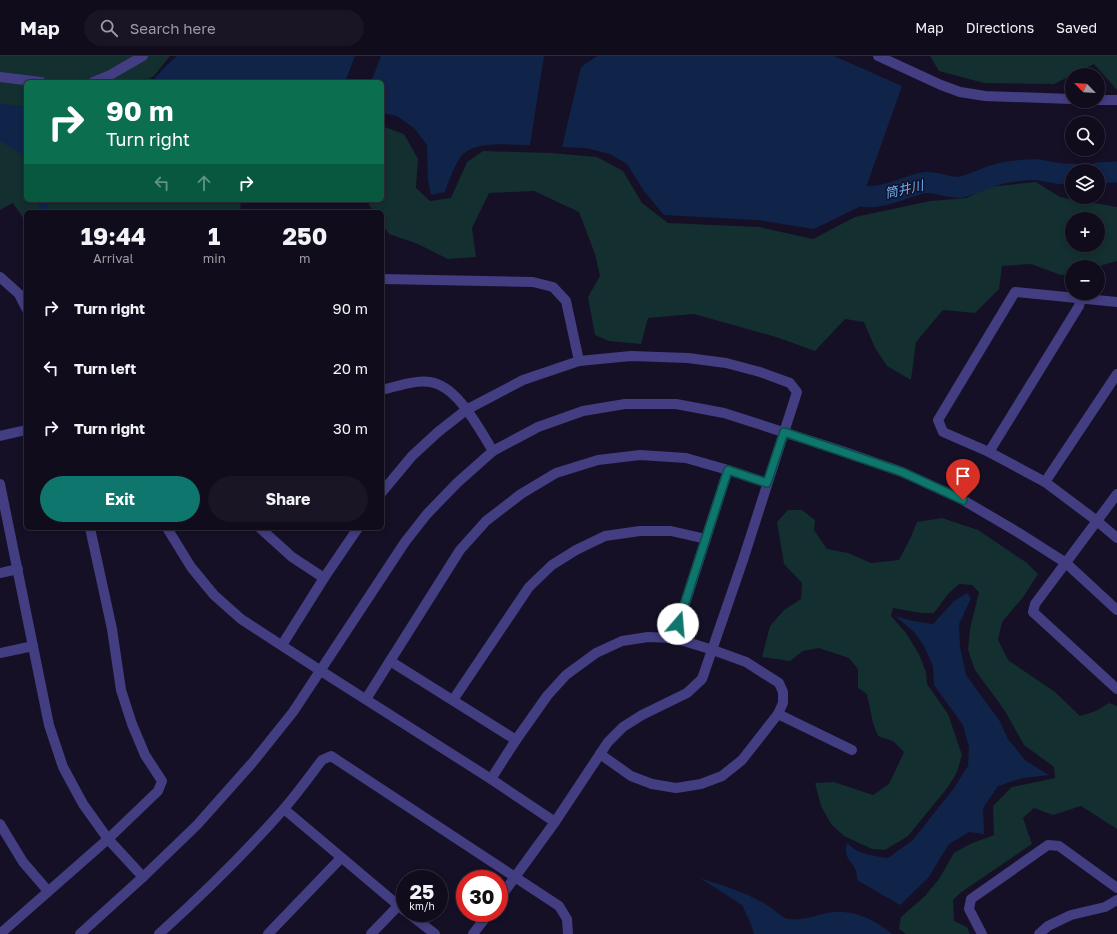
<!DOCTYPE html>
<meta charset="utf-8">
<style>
body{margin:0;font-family:"Golos Text","Noto Sans JP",sans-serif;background:#191525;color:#f1f3f6;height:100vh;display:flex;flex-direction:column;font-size:15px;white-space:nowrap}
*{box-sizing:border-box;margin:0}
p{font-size:13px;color:#9c9ba3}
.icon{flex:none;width:22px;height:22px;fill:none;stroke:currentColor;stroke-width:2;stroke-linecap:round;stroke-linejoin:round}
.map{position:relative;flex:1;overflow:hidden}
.sheet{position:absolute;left:24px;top:154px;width:360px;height:320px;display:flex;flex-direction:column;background:#100c1c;border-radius:6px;box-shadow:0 2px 6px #0003,0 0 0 1px #302c3b}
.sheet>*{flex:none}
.banner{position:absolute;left:24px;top:24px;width:360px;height:122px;border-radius:6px;box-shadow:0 2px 6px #0003,0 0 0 1px #302c3b;background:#0b6e4f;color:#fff;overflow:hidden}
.needle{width:26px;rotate:295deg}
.tools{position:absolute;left:1065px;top:12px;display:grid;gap:8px}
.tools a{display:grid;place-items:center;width:40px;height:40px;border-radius:50%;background:#100c1c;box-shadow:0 2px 6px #0003,0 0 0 1px #302c3b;font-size:20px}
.speed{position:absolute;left:396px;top:814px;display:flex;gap:8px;font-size:20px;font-weight:700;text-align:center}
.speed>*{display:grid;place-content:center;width:52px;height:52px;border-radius:50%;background:#100c1c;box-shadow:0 2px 6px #0003,0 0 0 1px #302c3b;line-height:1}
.speed small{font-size:10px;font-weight:400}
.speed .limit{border:6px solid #d22;background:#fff;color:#111}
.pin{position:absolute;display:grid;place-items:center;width:34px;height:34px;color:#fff;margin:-41px -17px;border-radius:50% 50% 50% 0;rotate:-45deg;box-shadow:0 0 4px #0007}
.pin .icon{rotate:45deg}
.me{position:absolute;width:44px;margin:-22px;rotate:18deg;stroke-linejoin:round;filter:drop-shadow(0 0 3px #0008)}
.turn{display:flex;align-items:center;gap:14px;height:84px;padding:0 16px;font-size:18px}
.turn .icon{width:52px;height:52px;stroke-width:2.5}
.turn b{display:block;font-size:28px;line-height:34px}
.lanes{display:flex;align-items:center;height:38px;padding:0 16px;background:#0003;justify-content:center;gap:20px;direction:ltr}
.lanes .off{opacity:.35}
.eta{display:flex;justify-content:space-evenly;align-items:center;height:68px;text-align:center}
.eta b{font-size:24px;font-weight:700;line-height:28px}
.button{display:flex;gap:8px;margin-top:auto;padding:8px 16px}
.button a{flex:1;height:46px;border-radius:24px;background:#0f766e;color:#fff;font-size:16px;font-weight:700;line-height:46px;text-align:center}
.button a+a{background:#191525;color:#f1f3f6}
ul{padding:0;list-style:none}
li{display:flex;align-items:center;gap:12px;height:60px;padding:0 16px}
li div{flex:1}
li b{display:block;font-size:15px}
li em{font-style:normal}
header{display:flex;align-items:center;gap:24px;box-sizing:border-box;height:56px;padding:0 20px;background:#100c1c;border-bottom:1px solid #302c3b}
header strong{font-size:19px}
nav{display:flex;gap:22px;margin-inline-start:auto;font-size:14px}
.search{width:280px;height:36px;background:#191525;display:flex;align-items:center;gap:10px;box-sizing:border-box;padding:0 14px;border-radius:22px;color:#9c9ba3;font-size:15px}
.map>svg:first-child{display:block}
.green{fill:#132f2f;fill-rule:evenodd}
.water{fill:#102449}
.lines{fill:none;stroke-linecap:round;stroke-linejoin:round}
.river{stroke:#102449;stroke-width:21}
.minor{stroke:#433d82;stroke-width:10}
.tertiary{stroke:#433d82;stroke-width:10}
.route-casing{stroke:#0a4d48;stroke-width:10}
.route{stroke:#0f766e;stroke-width:7}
.labels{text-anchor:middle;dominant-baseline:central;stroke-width:3;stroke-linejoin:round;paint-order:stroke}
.water-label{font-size:13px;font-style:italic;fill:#69b1f9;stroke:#151026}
</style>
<header>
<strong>Map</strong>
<div class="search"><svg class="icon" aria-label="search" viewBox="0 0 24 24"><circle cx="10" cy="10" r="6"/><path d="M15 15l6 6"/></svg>Search here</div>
<nav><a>Map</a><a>Directions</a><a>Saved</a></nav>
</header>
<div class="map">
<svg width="1117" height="878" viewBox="0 0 1117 878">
<rect width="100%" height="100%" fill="#151026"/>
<g class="green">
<path d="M0,0H170L154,20L144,26H26V144H241L240,156H26V166L13,147L0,154Z"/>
<path d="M930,0H1117V34L1094,8L1054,28L984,27L939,15Z"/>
<path d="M382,70L404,78L418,103L416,132L430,145L451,142L467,106L483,95L551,97L597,101L623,115L642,147L668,167L759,171L813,183L855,161L930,145L967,142L988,131L1036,126L1060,141L1117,151V205L1096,211H1072V217L1061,219L1031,208L1002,210L999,233L975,257L943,254L916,286L911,324L887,310L875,292L864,266L845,263L815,295L776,281L694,258L648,262L641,288L609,285L595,279L588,241L600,220L595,198L579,156L534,135L489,137L472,172L476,201L448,203L418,188L389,178L382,168V156H374L369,149V144H382ZM1072,163H1098V189H1072Z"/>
<path d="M788,454H802L815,464L814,474L827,493L848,497L871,507L899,504L910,483L917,466L942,462L978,474L1027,507L1038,518L1024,540L1002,566L998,584L1008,604L1055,636L1080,660L1096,655L1109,647L1117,650V773L1081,750L1053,759L1034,752L1023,762L1032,788L960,837L953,844L954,865L967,871L970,878H906L899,873L901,861L925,840L939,823L954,797L970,788L994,779L993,750L1012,731L1055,722L1054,711L1024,689L1005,655L975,614L968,594L970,573L979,536L972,529L959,528L948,538L934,557H921L893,552L891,560L906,577L919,598L926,616L927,628L948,658L962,699L957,716L948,731L908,780L885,794L872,793L844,780L831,768L821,750L815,727L834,726L873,739L889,728L904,696L893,685L878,680L873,667L867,638L858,632V613L849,602L819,592L803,595L790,605L762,601L770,570L784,554L801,543L802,527L784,508L777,466Z"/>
</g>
<g class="water">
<path d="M177,0H355L345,26H151L167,9Z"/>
<path d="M381,0H544L530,89C510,89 480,85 464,97C457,102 448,127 445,136L431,139L428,124L427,89L414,72L397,60L382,57V26H371Z"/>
<path d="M597,0H834L902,30L859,151L814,173L757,164L664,159L644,135L627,108L610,98L586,92L562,91L581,11Z"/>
<path d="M0,48L26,50V105L21,98L0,85Z"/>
<path d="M38,144H48L47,156H41Z"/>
<path d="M967,537L971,542L959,568L960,591L966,619L999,664L1008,683L1026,705L1049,719L1023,722L998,730L983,752L984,778L969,776L949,788L928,822L900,849L857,824C858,804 842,808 847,787C857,798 873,800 888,802L913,784L954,732L968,710L969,691L963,669L934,629L933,610L924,590L914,576L895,560L913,565L933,568L954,545Z"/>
<path d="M700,822C724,830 749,837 770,851C776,855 782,862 788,863C802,865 814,860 827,857C850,852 875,863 892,878H754L750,866L742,849Z"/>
</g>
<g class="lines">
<g class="river">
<path d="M1098,117L1117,116"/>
<path d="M839,127C844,131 849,136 854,138C876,147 901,132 922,127C936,124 948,133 962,131C978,127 992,118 1008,116C1018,115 1029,113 1039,114C1050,116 1061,119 1072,118"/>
</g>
<g class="minor">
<path d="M878,0L941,29L960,36L985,40L1072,43"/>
<path d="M0,21L41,26"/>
<path d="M93,26L110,19L143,0"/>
<path d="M1098,44H1117"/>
<path d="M0,221L19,238L26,252"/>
<path d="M382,223L533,226L553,231L566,245L579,305"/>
<path d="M1117,246L1015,236L938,364L943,376L989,396L1045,426L1097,465L1117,482"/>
<path d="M382,334C397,330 415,324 430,326C458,330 479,373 493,395"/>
<path d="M0,380L26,374"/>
<path d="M989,396L1079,250L1081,242"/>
<path d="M1045,426L1117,318"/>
<path d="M0,428L49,669L63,711L83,748L108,783L143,821"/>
<path d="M1117,438L1035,548L1033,556L1117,633"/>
<path d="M167,472L191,511L214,539L241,563L321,615L491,723L555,766L608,686L623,671L642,659L687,637L702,623L743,504L797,336L790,327L760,316L726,307L688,302L631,300L579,305L523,324L466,354L438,376L412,400L382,436"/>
<path d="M260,472L292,501L324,522"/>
<path d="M0,517L18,513"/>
<path d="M674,582L728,414"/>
<path d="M282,589L324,522L358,472"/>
<path d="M0,597L33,590"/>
<path d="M390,605L516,684"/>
<path d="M366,643L460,494L486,465L521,438L556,417L598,404L640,399L686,402L728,414L767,427"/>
<path d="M453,644L529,531L552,509L576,494L605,480L640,475H671L706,483"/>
<path d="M778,658L852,694"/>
<path d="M491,723L516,684L547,640L566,619L596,597L622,585L648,581L674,582L713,594L746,606L779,627L783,636V647L778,658L742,704L722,720L701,728L676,732L652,728L631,720L600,698"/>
<path d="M284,753L405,855"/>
<path d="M0,768L23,806L48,835"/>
<path d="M499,843L555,766"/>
<path d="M408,857L435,878"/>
<path d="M0,878L108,783L158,735L162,725L145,699L132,668L121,634L112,573L90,472"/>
<path d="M159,878C202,839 244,798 282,755C296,739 309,721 322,704L331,700L559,850L567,863L568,878"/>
<path d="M268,878L341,802"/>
<path d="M371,878L398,850"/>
<path d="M473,878L489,857"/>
<path d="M982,878L969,853L971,843L1048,789L1059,790L1117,832"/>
<path d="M1039,878L1048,870L1071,859L1105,851L1117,844"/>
</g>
<path class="tertiary" d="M80,878L143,821L197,769L253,706L293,656L405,486L427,458L457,427L493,395L538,371L583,355L625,348H676L724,357L839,394L902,416L963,444L1019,477L1066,507L1117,554"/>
</g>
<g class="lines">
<defs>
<path id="route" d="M678,568L728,414L767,427L784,376L902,416L963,444"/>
</defs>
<use href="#route" class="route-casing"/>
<use href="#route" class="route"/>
</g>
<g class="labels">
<g class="water-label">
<text transform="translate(904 133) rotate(-13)">筒井川</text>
</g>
</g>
</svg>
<div class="tools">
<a><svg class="needle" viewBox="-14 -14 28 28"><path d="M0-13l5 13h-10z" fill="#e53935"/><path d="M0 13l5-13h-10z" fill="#9c9ba3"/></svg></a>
<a><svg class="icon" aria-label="search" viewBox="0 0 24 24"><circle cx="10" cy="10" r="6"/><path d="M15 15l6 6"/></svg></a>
<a><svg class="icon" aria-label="layers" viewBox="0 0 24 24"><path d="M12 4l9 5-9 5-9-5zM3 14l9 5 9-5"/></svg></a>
<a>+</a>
<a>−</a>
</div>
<div class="speed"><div>25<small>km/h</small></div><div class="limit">30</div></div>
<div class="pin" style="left:963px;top:444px;background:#d93025"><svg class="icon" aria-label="arrive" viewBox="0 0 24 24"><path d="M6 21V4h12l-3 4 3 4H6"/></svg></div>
<svg class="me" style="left:678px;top:568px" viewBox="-20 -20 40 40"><circle r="19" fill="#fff"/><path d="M0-13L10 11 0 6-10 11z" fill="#0f766e"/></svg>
<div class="banner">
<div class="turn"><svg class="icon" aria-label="right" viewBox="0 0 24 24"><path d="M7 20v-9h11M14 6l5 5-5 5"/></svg><div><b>90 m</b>Turn right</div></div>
<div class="lanes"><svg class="icon off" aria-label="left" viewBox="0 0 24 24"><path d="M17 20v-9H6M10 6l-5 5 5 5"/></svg><svg class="icon off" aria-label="ahead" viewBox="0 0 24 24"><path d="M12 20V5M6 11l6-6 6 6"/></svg><svg class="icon" aria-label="right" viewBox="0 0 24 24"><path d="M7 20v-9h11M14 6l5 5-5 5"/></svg></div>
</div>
<section class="sheet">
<div class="eta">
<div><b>19:44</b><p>Arrival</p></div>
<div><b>1</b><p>min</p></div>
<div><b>250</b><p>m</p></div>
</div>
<ul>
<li><svg class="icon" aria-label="right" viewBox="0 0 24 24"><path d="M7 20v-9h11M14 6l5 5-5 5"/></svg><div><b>Turn right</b></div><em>90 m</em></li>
<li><svg class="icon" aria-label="left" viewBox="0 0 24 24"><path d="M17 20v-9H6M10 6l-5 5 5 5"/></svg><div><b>Turn left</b></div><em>20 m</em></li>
<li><svg class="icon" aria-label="right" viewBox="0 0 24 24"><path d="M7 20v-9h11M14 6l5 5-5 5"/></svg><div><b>Turn right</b></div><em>30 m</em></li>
</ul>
<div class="button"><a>Exit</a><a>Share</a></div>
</section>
</div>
